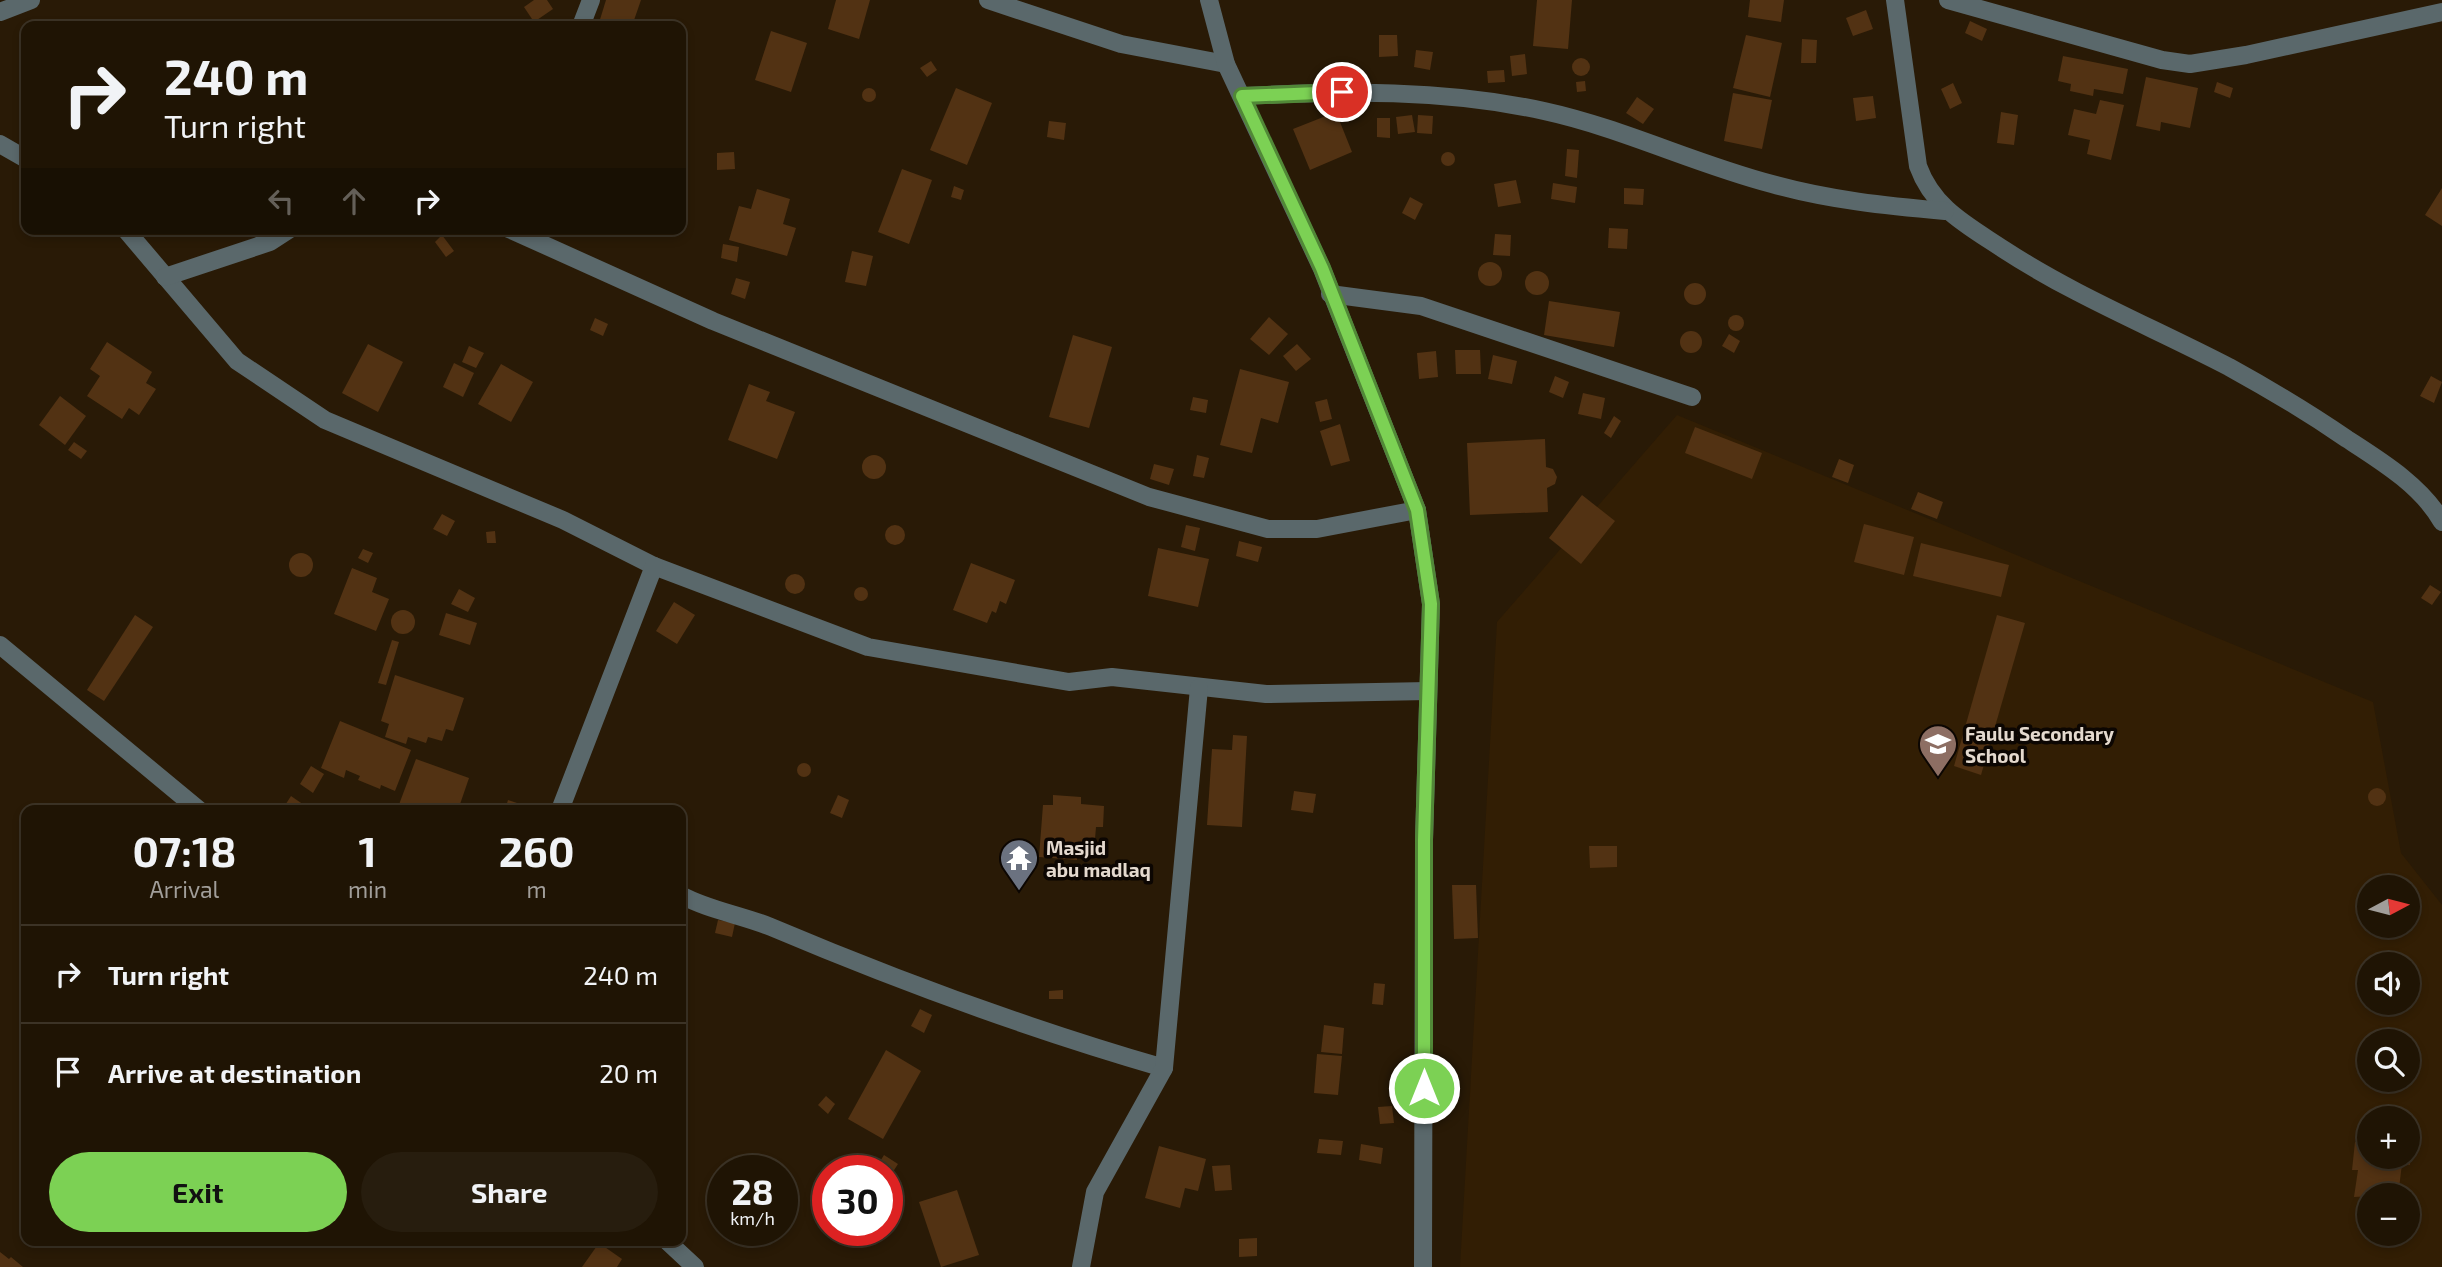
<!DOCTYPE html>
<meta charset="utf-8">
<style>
body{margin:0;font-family:"Exo 2",sans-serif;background:#271d0e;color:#f1f3f6;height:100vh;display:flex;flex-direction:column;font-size:26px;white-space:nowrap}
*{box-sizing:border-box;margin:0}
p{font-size:23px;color:#a19e9a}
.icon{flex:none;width:38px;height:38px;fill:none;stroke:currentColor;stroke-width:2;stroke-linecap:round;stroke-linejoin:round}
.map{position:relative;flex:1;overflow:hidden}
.sheet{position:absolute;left:21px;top:805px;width:665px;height:441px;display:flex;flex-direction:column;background:#1f1404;border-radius:14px;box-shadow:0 4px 10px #0003,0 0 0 2px #3c3326}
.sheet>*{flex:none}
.banner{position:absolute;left:21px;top:21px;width:665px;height:214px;border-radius:14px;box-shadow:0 4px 10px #0003,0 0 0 2px #3c3326;background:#1f1404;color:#f1f3f6;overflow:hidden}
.needle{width:46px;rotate:83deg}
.controls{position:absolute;left:2357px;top:875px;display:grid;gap:14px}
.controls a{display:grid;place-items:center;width:63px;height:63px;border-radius:50%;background:#1f1404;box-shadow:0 4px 10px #0003,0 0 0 2px #3c3326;font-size:35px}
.speed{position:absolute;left:707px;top:1155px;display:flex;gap:14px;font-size:35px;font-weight:700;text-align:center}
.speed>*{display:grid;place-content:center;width:91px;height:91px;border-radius:50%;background:#1f1404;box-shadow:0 4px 10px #0003,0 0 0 2px #3c3326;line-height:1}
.speed small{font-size:18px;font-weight:400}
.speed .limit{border:10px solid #d22;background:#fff;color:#111}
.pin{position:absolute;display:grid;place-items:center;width:60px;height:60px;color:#fff;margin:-30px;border:4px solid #fff;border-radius:50%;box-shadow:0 2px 7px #0007}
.me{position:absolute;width:77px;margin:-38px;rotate:0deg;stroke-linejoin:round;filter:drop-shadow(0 0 5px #0008)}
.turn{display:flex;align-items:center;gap:24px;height:147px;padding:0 28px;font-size:32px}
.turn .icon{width:91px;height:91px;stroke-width:2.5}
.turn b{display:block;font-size:49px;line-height:60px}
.lanes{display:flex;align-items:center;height:66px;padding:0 28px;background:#0003;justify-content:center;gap:35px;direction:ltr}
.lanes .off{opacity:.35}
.eta{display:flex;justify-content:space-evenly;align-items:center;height:119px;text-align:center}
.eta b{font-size:42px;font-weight:700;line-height:49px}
.button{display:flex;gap:14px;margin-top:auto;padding:14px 28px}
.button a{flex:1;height:80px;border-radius:42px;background:#7cd154;color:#111;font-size:28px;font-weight:700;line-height:80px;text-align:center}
.button a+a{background:#271d0e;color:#f1f3f6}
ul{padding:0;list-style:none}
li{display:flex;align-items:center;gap:21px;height:98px;padding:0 28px;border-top:2px solid #3c3326}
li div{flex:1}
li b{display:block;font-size:26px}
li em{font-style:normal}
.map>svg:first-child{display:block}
.built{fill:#321e04;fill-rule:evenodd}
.building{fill:#523213}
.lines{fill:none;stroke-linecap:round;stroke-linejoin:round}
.minor{stroke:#5a686b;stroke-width:18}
.route-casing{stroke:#518837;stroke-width:18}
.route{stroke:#7cd154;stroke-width:12}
.labels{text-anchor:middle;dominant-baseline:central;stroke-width:7;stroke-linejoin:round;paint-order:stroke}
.poi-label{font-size:19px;font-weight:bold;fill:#e4d9ce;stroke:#0c0602;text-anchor:start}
</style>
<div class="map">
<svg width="2442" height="1267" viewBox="0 0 2442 1267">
<rect width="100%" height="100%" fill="#291a06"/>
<path class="built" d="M1677,415L2373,702L2401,853L2442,905V1267H1460L1497,622ZM2370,887H2408V926H2370ZM2370,964H2408V1003H2370ZM2370,1041H2408V1080H2370ZM2370,1118H2408V1157H2370ZM2370,1195H2408V1234H2370Z"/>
<g class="building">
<path d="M534,0H547L553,9L534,22L524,7Z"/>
<path d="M606,0H641L632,26H598Z"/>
<path d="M836,0H870L859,39L828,29Z"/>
<path d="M1537,0H1572L1568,49L1533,46Z"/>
<path d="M1750,0H1784L1781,22L1748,17Z"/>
<path d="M1866,10L1873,29L1853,36L1846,18Z"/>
<path d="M86,21L104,25V26H85Z"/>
<path d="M1970,21L1987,29L1982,41L1965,33Z"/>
<path d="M771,31L807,43L791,92L755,80Z"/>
<path d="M1379,35H1397L1398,56L1379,57Z"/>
<path d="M1746,35L1782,43L1770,97L1733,88Z"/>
<path d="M1802,39L1817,40L1816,63H1801Z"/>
<path d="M1416,50L1433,52L1430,70L1414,67Z"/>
<path d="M1525,54L1527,74L1512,76L1510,56Z"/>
<path d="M2063,56L2128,69L2123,94L2094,89L2093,96L2070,91L2071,84L2058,81Z"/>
<circle cx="1581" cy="67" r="9"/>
<path d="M931,61L937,70L927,77L920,68Z"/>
<path d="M1504,70L1505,82L1488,83L1487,71Z"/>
<path d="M2146,77L2198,88L2190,128L2161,122L2160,131L2136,126Z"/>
<path d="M1585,81L1586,91L1577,92L1576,82Z"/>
<path d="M2217,82L2233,88L2230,98L2214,92Z"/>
<path d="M1953,83L1962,103L1950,109L1941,89Z"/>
<path d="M956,88L992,103L967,165L930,150Z"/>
<circle cx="869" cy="95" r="7"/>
<path d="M1733,93L1772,100L1762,149L1724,141Z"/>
<path d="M1873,96L1876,118L1856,121L1853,98Z"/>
<path d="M1637,97L1654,109L1643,124L1626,113Z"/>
<path d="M2100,100L2124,105L2111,160L2087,154L2090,140L2068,135L2074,109L2096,114Z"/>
<path d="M1336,112L1352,152L1310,170L1293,129Z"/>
<path d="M2001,112L2018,115L2014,145L1997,143Z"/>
<path d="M1412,115L1415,132L1398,134L1396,117Z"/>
<path d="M1418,115L1433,116L1432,134L1417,133Z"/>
<path d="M1377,118H1390V138L1377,137Z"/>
<path d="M1049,121L1066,123L1064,140L1047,137Z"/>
<path d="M1567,149L1579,150L1577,178L1565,176Z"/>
<circle cx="1448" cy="159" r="7"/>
<path d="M734,152L735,169L717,170V153Z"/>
<path d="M902,169L932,180L909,244L878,232Z"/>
<path d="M1516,180L1521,203L1498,207L1494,184Z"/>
<path d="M1553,183L1577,187L1575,203L1551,199Z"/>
<path d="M954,186L964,190L961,200L951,197Z"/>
<path d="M1624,188L1644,189L1643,205L1624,204Z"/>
<path d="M2442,188V226L2425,215Z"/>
<path d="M757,189L790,199L783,224L796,228L787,256L729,240L739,206L751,209Z"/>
<path d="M1410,197L1423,204L1415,220L1402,213Z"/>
<path d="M1609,228L1628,229L1627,249L1608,248Z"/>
<path d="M1495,234L1511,235L1510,256L1493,255Z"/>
<path d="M442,235L454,251L446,257L435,242Z"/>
<path d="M723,244L739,247L737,262L721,258Z"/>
<path d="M852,251L873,256L866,286L845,282Z"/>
<circle cx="1490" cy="274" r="12"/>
<circle cx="1537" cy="283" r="12"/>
<path d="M736,278L750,282L745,299L731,294Z"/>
<circle cx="1695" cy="294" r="11"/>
<path d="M1549,301L1620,312L1614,347L1544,335Z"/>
<circle cx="1736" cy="323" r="8"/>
<path d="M1269,317L1288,334L1269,355L1250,339Z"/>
<path d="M595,318L608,324L603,336L590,330Z"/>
<circle cx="1691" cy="342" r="11"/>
<path d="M1729,334L1740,341L1734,353L1722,346Z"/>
<path d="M1073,335L1112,347L1089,428L1049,417Z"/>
<path d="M107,342L152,372L146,383L156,389L139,415L129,408L122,419L87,396L100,376L90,369Z"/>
<path d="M368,344L403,362L378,412L342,393Z"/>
<path d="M1297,344L1311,359L1296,371L1283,356Z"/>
<path d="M469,346L484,353L476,368L462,362Z"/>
<path d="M1455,350H1480L1481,374H1456Z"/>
<path d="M1436,351L1438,377L1419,379L1417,353Z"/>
<path d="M1493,355L1517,361L1512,384L1488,379Z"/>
<path d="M454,363L474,373L463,397L443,387Z"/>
<path d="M501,364L533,382L511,422L478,404Z"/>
<path d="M1240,369L1289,382L1278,423L1261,418L1252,453L1220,445Z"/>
<path d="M1555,376L1569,382L1563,398L1549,392Z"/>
<path d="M2431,376L2442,382L2434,403L2420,396Z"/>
<path d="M749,384L770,392L766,401L795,412L777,459L728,440Z"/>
<path d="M1583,393L1605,398L1601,419L1578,414Z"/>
<path d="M60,396L86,416L65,445L39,425Z"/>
<path d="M1193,397L1208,400L1206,413L1190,410Z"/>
<path d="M1327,399L1332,419L1320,422L1315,402Z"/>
<path d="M1614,416L1621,421L1611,438L1604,433Z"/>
<path d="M1340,424L1350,461L1331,466L1320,431Z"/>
<path d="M1695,427L1762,453L1752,479L1685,453Z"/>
<path d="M1545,439L1546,467L1553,469L1557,477L1555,484L1547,488L1548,512L1470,515L1467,443Z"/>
<path d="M74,442L87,451L81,459L68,450Z"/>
<circle cx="874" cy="467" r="12"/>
<path d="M1197,455L1209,458L1204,478L1193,476Z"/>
<path d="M1839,459L1854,465L1848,483L1832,477Z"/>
<path d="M1154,464L1174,469L1169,485L1150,479Z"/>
<path d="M1918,492L1943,502L1937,519L1911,509Z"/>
<path d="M1582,495L1615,521L1581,564L1549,538Z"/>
<path d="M442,514L455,521L447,536L433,529Z"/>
<path d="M1864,524L1914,537L1904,575L1854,562Z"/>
<path d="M1186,525L1200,528L1195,551L1181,547Z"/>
<circle cx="895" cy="535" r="10"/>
<path d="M495,531L496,543H487L486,532Z"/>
<path d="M1239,541L1262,547L1258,562L1236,556Z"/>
<path d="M1921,543L2009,565L2001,597L1913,576Z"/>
<path d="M1158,548L1209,559L1198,607L1148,596Z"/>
<path d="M363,549L373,553L368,563L358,558Z"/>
<circle cx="301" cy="565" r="12"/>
<path d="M971,563L1015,580L1006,604L1000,601L996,613L992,611L987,623L953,610Z"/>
<path d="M352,568L377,578L372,592L389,599L376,631L334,614Z"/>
<circle cx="795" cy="584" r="10"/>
<path d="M2430,585L2441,592L2432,605L2421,598Z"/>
<circle cx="861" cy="594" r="7"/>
<path d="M459,589L475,598L468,612L451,604Z"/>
<path d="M674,602L695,615L677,644L656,631Z"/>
<circle cx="403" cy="622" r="12"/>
<path d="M446,613L477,623L470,645L439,635Z"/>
<path d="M135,615L153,627L104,701L87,690Z"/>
<path d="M1997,615L2025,623L1981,775L1954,766Z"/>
<path d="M392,640L399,642L386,685L378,683Z"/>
<path d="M395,675L464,698L453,731L446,729L442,741L428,737L426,743L408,737L406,744L385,737L389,724L381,721Z"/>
<path d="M340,721L411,750L395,791L381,785L380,789L358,780L360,776L346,770L344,778L321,768Z"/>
<path d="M1233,735L1247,736L1242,827L1207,825L1212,749L1232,750Z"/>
<path d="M416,759L469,778L458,810H397Z"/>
<circle cx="804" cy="770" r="7"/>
<path d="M311,766L324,774L313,793L300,784Z"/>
<circle cx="2377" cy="797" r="9"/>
<path d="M1294,791L1316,794L1313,813L1291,810Z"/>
<path d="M838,795L849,800L842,818L830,813Z"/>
<path d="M1053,795L1081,797V804L1104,806L1103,827H1096L1095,839H1089V848L1078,847L1077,860L1039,857L1043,805H1053Z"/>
<path d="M291,796L304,805L300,810H282Z"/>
<path d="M508,800L517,803L515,810H505Z"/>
<path d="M1589,846H1617V867L1590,868Z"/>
<path d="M1452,885H1476L1478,938L1454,939Z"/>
<path d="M718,920L735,923L732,937L715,933Z"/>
<path d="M1374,983L1385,984L1383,1005L1372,1004Z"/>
<path d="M1063,990V999H1049V991Z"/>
<path d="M920,1009L932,1015L924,1033L911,1026Z"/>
<path d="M1324,1025L1344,1028L1342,1054L1321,1052Z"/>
<path d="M886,1050L921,1071L883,1139L848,1119Z"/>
<path d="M1317,1054L1342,1056L1338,1095L1314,1093Z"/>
<path d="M826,1096L835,1104L828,1114L818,1105Z"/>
<path d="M1392,1106L1394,1123L1380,1124L1378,1107Z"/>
<path d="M1319,1139L1343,1141L1341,1155L1317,1153Z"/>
<path d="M2363,1139L2370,1140V1157H2408V1144L2412,1145L2410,1165L2402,1164L2399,1188L2391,1187L2390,1195L2354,1197L2358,1170H2352L2355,1142L2362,1143Z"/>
<path d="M1361,1144L1383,1148L1381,1164L1359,1160Z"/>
<path d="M1159,1146L1206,1159L1198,1191L1185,1188L1180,1208L1145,1198Z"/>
<path d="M884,1155L898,1164L887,1181V1171H874Z"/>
<path d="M1230,1165L1232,1190L1215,1191L1212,1166Z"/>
<path d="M957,1190L979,1255L941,1267L919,1202Z"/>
<path d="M1257,1238V1256L1239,1257V1239Z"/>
<path d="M599,1243L622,1259L617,1267H582Z"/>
<path d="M0,1252L9,1259L11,1257L23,1267H0Z"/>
</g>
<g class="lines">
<g class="minor">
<path d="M988,0L1121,44L1226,64"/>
<path d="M1209,0L1226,64L1322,269L1417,510L1431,604L1424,840L1423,1267"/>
<path d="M1895,0L1918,166C1933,208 1967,225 2003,249C2075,296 2152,327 2229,367C2269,389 2309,413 2347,439C2381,461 2422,486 2442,522"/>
<path d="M1948,0L2162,60L2190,64L2246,55L2442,12"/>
<path d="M0,12L31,0"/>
<path d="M581,26L591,0"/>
<path d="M1242,96C1344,91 1444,89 1544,111C1622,128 1695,164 1772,184C1829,200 1887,206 1945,211"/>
<path d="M0,144L26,159"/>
<path d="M125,229L237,361L325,420L563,520L654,566L868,647L1069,682L1112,677L1266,694L1428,691"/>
<path d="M509,229L713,321L1149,497L1268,529H1317L1417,510"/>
<path d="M165,277L270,242L290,229"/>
<path d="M1330,294L1421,306L1692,397"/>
<path d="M0,645L199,810"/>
<path d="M560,810L654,566"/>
<path d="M681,895C708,910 742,915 771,927C901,982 1029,1029 1164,1068"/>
<path d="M667,1241L695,1267"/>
<path d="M1081,1267L1095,1192L1164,1068L1199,688"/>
</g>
</g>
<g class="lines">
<defs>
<path id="route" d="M1342,92L1242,96L1322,268L1417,510L1431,604L1424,840V1088"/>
</defs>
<use href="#route" class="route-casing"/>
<use href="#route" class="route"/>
</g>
<defs>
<symbol id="school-pin" viewBox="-11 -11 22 30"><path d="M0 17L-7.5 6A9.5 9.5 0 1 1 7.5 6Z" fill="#8d6e63" stroke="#0c0602"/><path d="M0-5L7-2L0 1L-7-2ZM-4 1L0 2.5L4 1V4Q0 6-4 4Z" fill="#fff"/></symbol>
<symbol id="temple-pin" viewBox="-11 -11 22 30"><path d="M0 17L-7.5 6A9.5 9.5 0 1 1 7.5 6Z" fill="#6b7280" stroke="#0c0602"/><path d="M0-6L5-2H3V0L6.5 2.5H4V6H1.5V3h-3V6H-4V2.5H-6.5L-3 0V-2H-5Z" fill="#fff"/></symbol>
</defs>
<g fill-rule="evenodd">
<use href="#school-pin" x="1916" y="722" width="44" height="60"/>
<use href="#temple-pin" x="997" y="836" width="44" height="60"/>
</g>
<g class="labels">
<g class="poi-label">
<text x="1965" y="733">Faulu Secondary<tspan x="1965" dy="22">School</tspan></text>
<text x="1046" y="847">Masjid<tspan x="1046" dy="22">abu madlaq</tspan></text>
</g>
</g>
</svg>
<div class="controls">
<a><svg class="needle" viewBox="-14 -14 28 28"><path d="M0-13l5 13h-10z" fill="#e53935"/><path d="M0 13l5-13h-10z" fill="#a19e9a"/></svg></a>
<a><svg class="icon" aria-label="sound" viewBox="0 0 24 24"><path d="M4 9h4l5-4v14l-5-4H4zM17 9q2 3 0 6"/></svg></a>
<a><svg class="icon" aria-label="search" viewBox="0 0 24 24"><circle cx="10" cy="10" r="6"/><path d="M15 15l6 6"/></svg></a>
<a>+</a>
<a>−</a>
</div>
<div class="speed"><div>28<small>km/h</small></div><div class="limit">30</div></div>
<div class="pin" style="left:1342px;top:92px;background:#d93025"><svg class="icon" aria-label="arrive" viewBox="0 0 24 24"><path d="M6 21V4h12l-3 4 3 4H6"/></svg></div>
<svg class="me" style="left:1424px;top:1088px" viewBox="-20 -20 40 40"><circle r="17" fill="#7cd154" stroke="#fff" stroke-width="3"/><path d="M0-11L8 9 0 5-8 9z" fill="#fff"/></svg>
<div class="banner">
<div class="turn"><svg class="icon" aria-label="right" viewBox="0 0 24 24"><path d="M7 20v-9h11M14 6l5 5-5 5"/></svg><div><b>240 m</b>Turn right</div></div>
<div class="lanes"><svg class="icon off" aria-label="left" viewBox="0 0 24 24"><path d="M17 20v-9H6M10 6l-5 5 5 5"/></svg><svg class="icon off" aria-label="ahead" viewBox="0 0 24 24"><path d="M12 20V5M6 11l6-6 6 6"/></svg><svg class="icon" aria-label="right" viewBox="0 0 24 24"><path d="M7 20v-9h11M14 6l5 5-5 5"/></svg></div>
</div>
<section class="sheet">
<div class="eta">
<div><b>07:18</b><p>Arrival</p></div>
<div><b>1</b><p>min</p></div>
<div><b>260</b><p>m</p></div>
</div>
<ul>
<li><svg class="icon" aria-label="right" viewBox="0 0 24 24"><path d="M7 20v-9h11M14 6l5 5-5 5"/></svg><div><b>Turn right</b></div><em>240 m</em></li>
<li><svg class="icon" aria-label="arrive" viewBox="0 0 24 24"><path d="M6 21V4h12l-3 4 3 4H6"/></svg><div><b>Arrive at destination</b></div><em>20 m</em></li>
</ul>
<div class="button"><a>Exit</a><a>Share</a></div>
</section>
</div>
